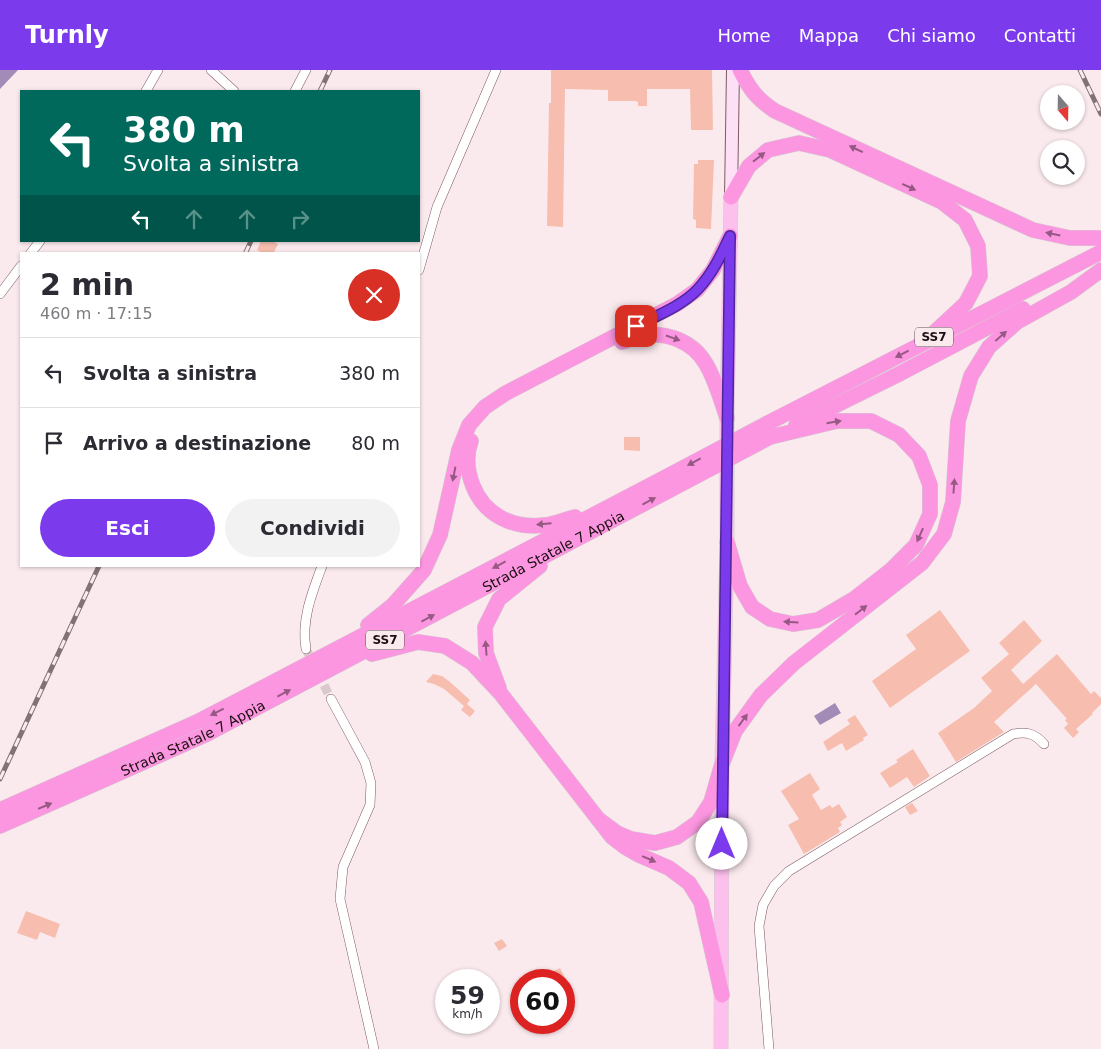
<!DOCTYPE html>
<html lang="it">
<meta charset="utf-8">
<style>
body{margin:0;font-family:"DejaVu Sans",sans-serif;background:#f2f2f3;color:#2b2b33;height:100vh;display:flex;flex-direction:column;font-size:19px;white-space:nowrap}
*{box-sizing:border-box;margin:0}
p{font-size:16px;color:#7c7c81}
.icon{flex:none;width:28px;height:28px;fill:none;stroke:currentColor;stroke-width:2;stroke-linecap:round;stroke-linejoin:round}
.map{position:relative;flex:1;overflow:hidden}
.side{position:absolute;left:20px;top:182px;width:400px;height:315px;display:flex;flex-direction:column;background:#fff;border-radius:0px;box-shadow:0 1px 4px #0004}
.side>*{flex:none}
.hud{position:absolute;left:20px;top:20px;width:400px;height:152px;border-radius:0px;box-shadow:0 1px 4px #0004;background:#00695c;color:#fff;overflow:hidden}
.needle{width:32px;rotate:160deg}
.buttons{position:absolute;left:1040px;top:15px;display:grid;gap:10px}
.buttons a{display:grid;place-items:center;width:45px;height:45px;border-radius:50%;background:#fff;box-shadow:0 1px 4px #0004;font-size:25px}
.speed{position:absolute;left:435px;top:899px;display:flex;gap:10px;font-size:25px;font-weight:700;text-align:center}
.speed>*{display:grid;place-content:center;width:65px;height:65px;border-radius:50%;background:#fff;box-shadow:0 1px 4px #0004;line-height:1}
.speed small{font-size:12px;font-weight:400}
.speed .limit{border:8px solid #d22;background:#fff;color:#111}
.pin{position:absolute;display:grid;place-items:center;width:42px;height:42px;color:#fff;margin:-21px;border-radius:10px;box-shadow:0 2px 8px #0006}
.me{position:absolute;width:55px;margin:-28px;rotate:0deg;stroke-linejoin:round;filter:drop-shadow(0 0 4px #0008)}
.turn{display:flex;align-items:center;gap:18px;height:105px;padding:0 20px;font-size:22px}
.turn .icon{width:65px;height:65px;stroke-width:2.5}
.turn b{display:block;font-size:35px;line-height:42px}
.lanes{display:flex;align-items:center;height:48px;padding:0 20px;background:#0003;justify-content:center;gap:25px;direction:ltr}
.lanes .off{opacity:.35}
.round{display:grid;place-items:center;flex:none;width:52px;height:52px;border-radius:26px;background:#f2f2f3}
.head{display:flex;align-items:center;justify-content:space-between;height:85px;padding:0 20px}
h1{font-size:30px;font-weight:700;line-height:38px}
.primary-button{display:flex;gap:10px;margin-top:auto;padding:10px 20px}
.primary-button a{flex:1;height:58px;border-radius:30px;background:#7c3aed;color:#fff;font-size:20px;font-weight:700;line-height:58px;text-align:center}
.primary-button a+a{background:#f2f2f3;color:#2b2b33}
ul{padding:0;list-style:none}
li{display:flex;align-items:center;gap:15px;height:70px;padding:0 20px;border-top:1px solid #e1e1e2}
li div{flex:1}
li b{display:block;font-size:19px}
li em{font-style:normal}
header{display:flex;align-items:center;gap:30px;box-sizing:border-box;height:70px;padding:0 25px;background:#7c3aed;color:#fff}
header strong{font-size:24px}
nav{display:flex;gap:28px;margin-inline-start:auto;font-size:18px}
.map>svg:first-child{display:block}
.water{fill:#a38bb7}
.building{fill:#f7beb0}
.lines{fill:none;stroke-linecap:round;stroke-linejoin:round}
.street-tunnel{stroke:#d9c9cc;stroke-width:9;stroke-dasharray:9 4.5;stroke-linecap:butt}
.street-casing{stroke:#7c5a61;stroke-width:10}
.secondary-casing{stroke:#7c5a61;stroke-width:14}
.primary-casing{stroke:#d1cfcf;stroke-width:15}
.highway-casing{stroke:#d1cfcf;stroke-width:16}
.street{stroke:#fff;stroke-width:9}
.secondary{stroke:#fee0f6;stroke-width:12}
.primary{stroke:#fdc0ed;stroke-width:14}
.highway{stroke:#fc96e1;stroke-width:15}
.rail-casing{stroke:#817275;stroke-width:5}
.rail{stroke:#fbeaed;stroke-width:3;stroke-dasharray:9;stroke-linecap:butt}
.highway-bridge-casing{stroke:#d1cfcf;stroke-width:16;stroke-linecap:butt}
.highway-bridge{stroke:#fc96e1;stroke-width:15}
.oneway{fill:#975983}
.route-casing{stroke:#51269a;stroke-width:12}
.route{stroke:#7c3aed;stroke-width:9}
.labels{text-anchor:middle;dominant-baseline:central;stroke-width:5;stroke-linejoin:round;paint-order:stroke}
.shield{fill:#fbeaed;stroke:#5e5052;stroke-width:1}
.shield-label{font-size:12px;font-weight:bold;fill:#1b0e10}
.street-label{font-size:14px;fill:#1b0e10;stroke:#fbeaed}
</style>
<header>
<strong>Turnly</strong>
<nav><a>Home</a><a>Mappa</a><a>Chi siamo</a><a>Contatti</a></nav>
</header>
<div class="map">
<svg width="1101" height="979" viewBox="0 0 1101 979">
<rect width="100%" height="100%" fill="#fbeaed"/>
<g class="water">
<path d="M0,0H18L0,19Z"/>
<path d="M835,633L841,643L820,655L814,646Z"/>
</g>
<g class="building">
<path d="M551,0H712L713,60H691L690,19H647V36H638V32L635,31H608V20L565,19L563,157L547,156L549,33H551Z"/>
<path d="M698,90H714L711,159L696,158V150L693,149L694,94H698Z"/>
<path d="M261,171H272L278,174L273,184H264L257,180Z"/>
<path d="M624,367H640V381L624,380Z"/>
<path d="M940,540L970,581L890,638L872,611L916,579L906,565Z"/>
<path d="M1024,550L1042,571L1011,600L1023,614L1057,584L1091,624L1094,621L1101,628V634L1092,643L1093,644L1076,659L1079,662L1073,668L1064,658L1068,654L1065,650L1067,649L1036,614L994,652L1004,662L956,692L938,663L974,638L992,621L981,608L1009,584L999,573Z"/>
<path d="M433,604L442,606L450,612L470,630L467,634L475,641L470,647L461,640L464,636L444,619L434,614L426,612Z"/>
<path d="M855,645L868,665L863,668L864,670L846,681L842,673L828,681L823,672L850,654L847,650Z"/>
<path d="M913,679L930,706L914,717L907,707L890,718L880,703L898,692L896,690Z"/>
<path d="M810,703L820,719L812,725L821,740L830,735L832,738L839,734L847,747L840,752L842,755L838,758L840,762L804,784L788,755L799,749L781,721Z"/>
<path d="M912,733L918,741L910,745L905,737Z"/>
<path d="M26,841L60,854L55,868L40,862L37,870L17,863Z"/>
<path d="M502,869L507,876L499,881L494,873Z"/>
<path d="M560,898L566,910H557L552,902Z"/>
</g>
<g class="lines">
<path class="street-tunnel" d="M306,579L331,629"/>
<defs>
<g id="street">
<path d="M211,0L234,21"/>
<path d="M146,21L158,0"/>
<path d="M295,21L306,0"/>
<path d="M30,184L40,171"/>
<path d="M419,200L437,137L496,0"/>
<path d="M0,224L21,196"/>
<path d="M306,579C301,550 312,523 322,496"/>
<path d="M331,629L365,692L371,713L370,735L343,797L340,829L374,979"/>
<path d="M769,979L759,856L763,835L774,816L789,801L1013,664C1027,661 1035,664 1044,674"/>
</g>
<path id="secondary" d="M731,127L733,0"/>
<path id="primary" d="M721,979L722,694L727,472V348L731,127"/>
<g id="highway">
<path d="M740,0C750,20 757,29 775,41L1033,160L1070,168H1101"/>
<path d="M731,127L749,96L768,80L799,73L830,80L942,132L965,150L978,176L980,206L966,233L923,273"/>
<path d="M622,272C628,270 634,267 640,266C666,261 693,271 706,294C716,311 721,330 727,348"/>
<path d="M768,353L1101,182"/>
<path d="M796,355L899,304L1023,239"/>
<path d="M471,371C465,387 467,401 473,416C485,446 514,459 545,455C555,454 566,449 575,447"/>
<path d="M727,472L740,516L752,537L770,549L793,554L818,550L854,529L891,500L916,475L930,444V415L919,386L899,365L871,351H837L770,367"/>
<path d="M368,555L393,535L424,500L440,465L459,380L469,355L485,337L506,323L677,234L697,220L713,200L730,166"/>
<path d="M372,584L418,572L445,576L472,593L501,624L612,767L625,777L639,785L669,798L689,813L701,832L722,925"/>
<path d="M499,618L486,583L485,557L499,529L540,496"/>
<path d="M0,740L199,651L666,407"/>
<path d="M598,749L617,763L631,769L655,773L677,767L698,752L711,732L722,694L735,661L761,625L794,593L922,493L944,464L953,432L958,351L971,306L989,277L1017,252L1071,222L1101,200"/>
<path id="s1" d="M0,756L205,665L668,421"/>
</g>
</defs>
<use href="#street" class="street-casing"/>
<use href="#secondary" class="secondary-casing"/>
<use href="#primary" class="primary-casing"/>
<use href="#highway" class="highway-casing"/>
<use href="#street" class="street"/>
<use href="#secondary" class="secondary"/>
<use href="#primary" class="primary"/>
<use href="#highway" class="highway"/>
<defs>
<g id="rail">
<path d="M1080,0L1101,44"/>
<path d="M320,21L330,0"/>
<path d="M245,184L251,171"/>
<path d="M0,709L99,496"/>
</g>
</defs>
<use href="#rail" class="rail-casing"/>
<use href="#rail" class="rail"/>
<defs>
<g id="highway-bridge">
<path d="M666,407L768,353"/>
<path d="M668,421L770,367"/>
</g>
</defs>
<use href="#highway-bridge" class="highway-bridge-casing"/>
<use href="#highway-bridge" class="highway-bridge"/>
</g>
<defs><path id="oneway-solid" d="M-6-.8H1V-3.2L6.5 0L1 3.2V.8H-6Z" transform="scale(1.25)"/></defs>
<g class="oneway">
<use href="#oneway-solid" transform="translate(856 79) rotate(-155)"/>
<use href="#oneway-solid" transform="translate(759 87) rotate(-38)"/>
<use href="#oneway-solid" transform="translate(909 117) rotate(25)"/>
<use href="#oneway-solid" transform="translate(1053 164) rotate(-168)"/>
<use href="#oneway-solid" transform="translate(1001 266) rotate(-41)"/>
<use href="#oneway-solid" transform="translate(673 268) rotate(19)"/>
<use href="#oneway-solid" transform="translate(902 284) rotate(153)"/>
<use href="#oneway-solid" transform="translate(834 352) rotate(-9)"/>
<use href="#oneway-solid" transform="translate(694 392) rotate(152)"/>
<use href="#oneway-solid" transform="translate(454 404) rotate(101)"/>
<use href="#oneway-solid" transform="translate(954 416) rotate(-86)"/>
<use href="#oneway-solid" transform="translate(649 431) rotate(-28)"/>
<use href="#oneway-solid" transform="translate(544 454) rotate(175)"/>
<use href="#oneway-solid" transform="translate(920 465) rotate(114)"/>
<use href="#oneway-solid" transform="translate(499 495) rotate(152)"/>
<use href="#oneway-solid" transform="translate(861 540) rotate(-38)"/>
<use href="#oneway-solid" transform="translate(428 548) rotate(-28)"/>
<use href="#oneway-solid" transform="translate(791 552) rotate(-176)"/>
<use href="#oneway-solid" transform="translate(486 578) rotate(-94)"/>
<use href="#oneway-solid" transform="translate(284 623) rotate(-28)"/>
<use href="#oneway-solid" transform="translate(217 642) rotate(153)"/>
<use href="#oneway-solid" transform="translate(743 650) rotate(-54)"/>
<use href="#oneway-solid" transform="translate(45 736) rotate(-23)"/>
<use href="#oneway-solid" transform="translate(649 789) rotate(23)"/>
</g>
<g class="lines">
<defs>
<path id="route" d="M636,256C656,246 682,236 698,219C713,203 721,185 730,166L722,774"/>
</defs>
<use href="#route" class="route-casing"/>
<use href="#route" class="route"/>
</g>
<g class="labels">
<g class="shield">
<rect x="915" y="257.5" width="38" height="19" rx="4"/>
<rect x="366" y="560.5" width="38" height="19" rx="4"/>
</g>
<g class="shield-label">
<text x="934" y="267">SS7</text>
<text x="385" y="570">SS7</text>
</g>
<g class="street-label">
<text stroke="none"><textPath href="#s1" startOffset="618">Strada Statale 7 Appia</textPath></text>
<text stroke="none"><textPath href="#s1" startOffset="212">Strada Statale 7 Appia</textPath></text>
</g>
</g>
</svg>
<div class="buttons">
<a><svg class="needle" viewBox="-14 -14 28 28"><path d="M0-13l5 13h-10z" fill="#e53935"/><path d="M0 13l5-13h-10z" fill="#7c7c81"/></svg></a>
<a><svg class="icon" aria-label="search" viewBox="0 0 24 24"><circle cx="10" cy="10" r="6"/><path d="M15 15l6 6"/></svg></a>
</div>
<div class="speed"><div>59<small>km/h</small></div><div class="limit">60</div></div>
<div class="pin" style="left:636px;top:256px;background:#d93025"><svg class="icon" aria-label="arrive" viewBox="0 0 24 24"><path d="M6 21V4h12l-3 4 3 4H6"/></svg></div>
<svg class="me" style="left:722px;top:774px" viewBox="-20 -20 40 40"><circle r="19" fill="#fff"/><path d="M0-13L10 11 0 6-10 11z" fill="#7c3aed"/></svg>
<div class="hud">
<div class="turn"><svg class="icon" aria-label="left" viewBox="0 0 24 24"><path d="M17 20v-9H6M10 6l-5 5 5 5"/></svg><div><b>380 m</b>Svolta a sinistra</div></div>
<div class="lanes"><svg class="icon" aria-label="left" viewBox="0 0 24 24"><path d="M17 20v-9H6M10 6l-5 5 5 5"/></svg><svg class="icon off" aria-label="ahead" viewBox="0 0 24 24"><path d="M12 20V5M6 11l6-6 6 6"/></svg><svg class="icon off" aria-label="ahead" viewBox="0 0 24 24"><path d="M12 20V5M6 11l6-6 6 6"/></svg><svg class="icon off" aria-label="right" viewBox="0 0 24 24"><path d="M7 20v-9h11M14 6l5 5-5 5"/></svg></div>
</div>
<section class="side">
<div class="head"><div><h1>2 min</h1><p>460 m · 17:15</p></div><a class="round" style="background:#d93025;color:#fff"><svg class="icon" aria-label="close" viewBox="0 0 24 24"><path d="M6 6l12 12M18 6L6 18"/></svg></a></div>
<ul>
<li><svg class="icon" aria-label="left" viewBox="0 0 24 24"><path d="M17 20v-9H6M10 6l-5 5 5 5"/></svg><div><b>Svolta a sinistra</b></div><em>380 m</em></li>
<li><svg class="icon" aria-label="arrive" viewBox="0 0 24 24"><path d="M6 21V4h12l-3 4 3 4H6"/></svg><div><b>Arrivo a destinazione</b></div><em>80 m</em></li>
</ul>
<div class="primary-button"><a>Esci</a><a>Condividi</a></div>
</section>
</div>
